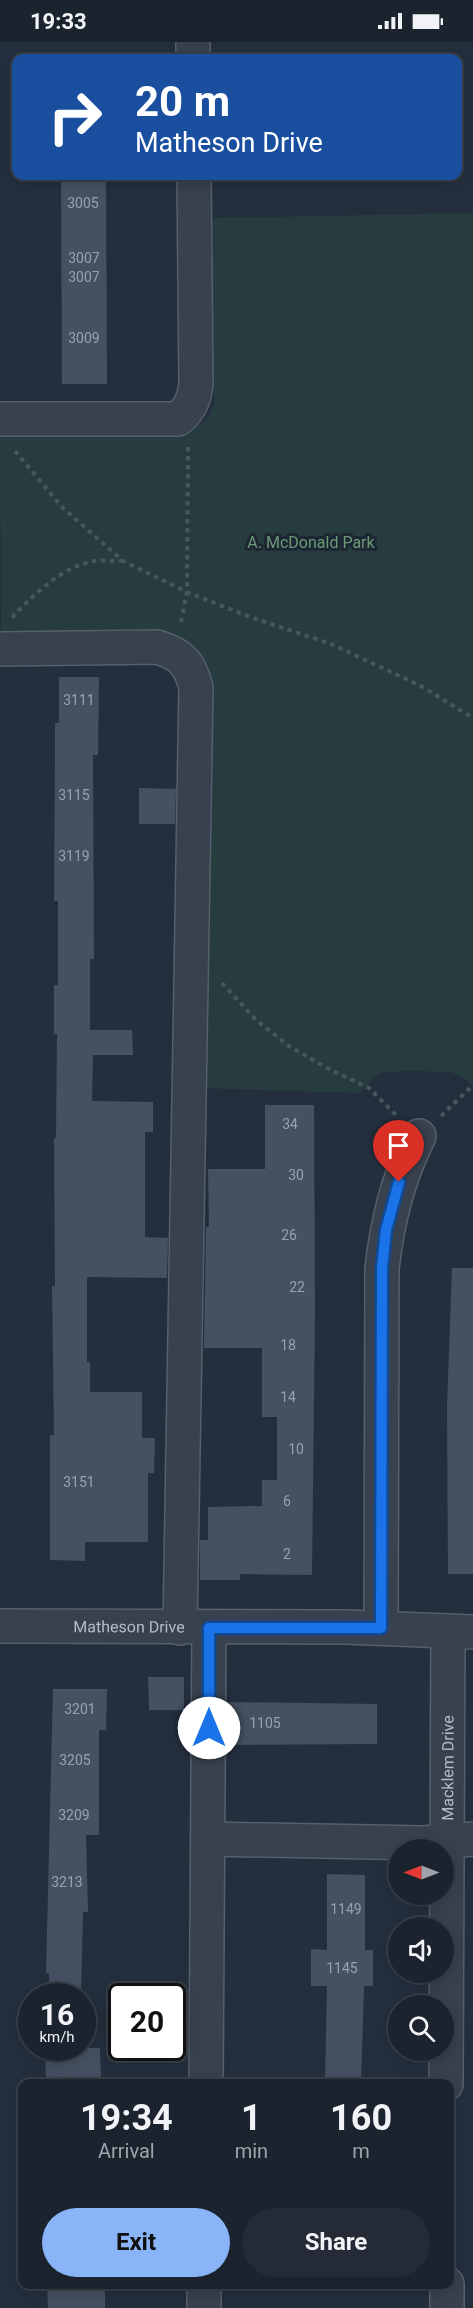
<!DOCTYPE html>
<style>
body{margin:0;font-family:Roboto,sans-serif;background:#242b36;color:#f1f3f6;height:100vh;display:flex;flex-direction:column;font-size:22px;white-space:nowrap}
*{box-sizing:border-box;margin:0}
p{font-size:20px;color:#a0a4aa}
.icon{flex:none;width:33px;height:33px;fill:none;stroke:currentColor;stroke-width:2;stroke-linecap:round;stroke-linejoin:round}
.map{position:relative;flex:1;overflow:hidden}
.side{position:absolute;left:18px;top:2037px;width:436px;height:210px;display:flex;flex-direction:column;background:#1b232e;border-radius:12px;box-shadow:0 3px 15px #0003,0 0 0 2px #39404a}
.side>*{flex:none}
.banner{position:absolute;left:12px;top:12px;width:450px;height:126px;border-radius:12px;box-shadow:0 3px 15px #0003,0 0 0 2px #39404a;background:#1a4fa0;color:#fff;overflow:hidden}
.needle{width:39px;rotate:270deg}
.buttons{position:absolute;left:388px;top:1797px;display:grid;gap:12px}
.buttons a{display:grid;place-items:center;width:66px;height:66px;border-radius:50%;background:#1b232e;box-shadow:0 3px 15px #0003,0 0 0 2px #39404a;font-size:30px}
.speed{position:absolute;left:18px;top:1941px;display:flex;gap:12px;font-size:30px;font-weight:700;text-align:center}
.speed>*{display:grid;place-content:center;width:78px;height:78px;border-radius:50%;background:#1b232e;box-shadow:0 3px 15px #0003,0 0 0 2px #39404a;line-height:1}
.speed small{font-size:15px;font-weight:400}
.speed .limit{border:3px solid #111;border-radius:9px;background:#fff;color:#111}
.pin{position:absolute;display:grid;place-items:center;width:51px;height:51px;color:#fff;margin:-62px -26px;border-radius:50% 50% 50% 0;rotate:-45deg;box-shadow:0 0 6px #0007}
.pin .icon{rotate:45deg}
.me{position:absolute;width:66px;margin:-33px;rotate:0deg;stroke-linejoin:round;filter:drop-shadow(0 0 4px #0008)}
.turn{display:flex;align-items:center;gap:21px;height:126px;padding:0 24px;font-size:27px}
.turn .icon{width:78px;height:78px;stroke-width:2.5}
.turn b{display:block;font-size:42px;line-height:51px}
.eta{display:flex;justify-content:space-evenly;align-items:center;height:102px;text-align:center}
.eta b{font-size:36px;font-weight:700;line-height:42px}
.cta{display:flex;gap:12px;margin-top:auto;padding:12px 24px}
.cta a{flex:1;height:69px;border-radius:36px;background:#8ab4f8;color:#111;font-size:24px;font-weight:700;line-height:69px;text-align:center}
.cta a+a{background:#242b36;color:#f1f3f6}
.status{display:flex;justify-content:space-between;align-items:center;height:42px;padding:0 30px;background:#1b232e;direction:ltr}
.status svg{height:16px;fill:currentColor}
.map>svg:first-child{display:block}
.green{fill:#263c3f}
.building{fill:#455162}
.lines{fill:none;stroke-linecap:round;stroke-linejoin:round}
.minor-casing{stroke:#565f6c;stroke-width:36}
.path{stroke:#44595c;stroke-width:4;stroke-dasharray:4.5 4.5;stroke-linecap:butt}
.minor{stroke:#38414e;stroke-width:33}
.route-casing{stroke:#114b97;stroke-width:15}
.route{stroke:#1a73e8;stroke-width:10}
.labels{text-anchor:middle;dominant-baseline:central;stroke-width:6;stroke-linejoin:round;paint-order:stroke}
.number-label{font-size:14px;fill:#98a1af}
.park-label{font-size:16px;fill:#6b9a76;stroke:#1d2633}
.street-label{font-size:16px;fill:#b4bcc9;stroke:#1d2633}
</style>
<div class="status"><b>19:33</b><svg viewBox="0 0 49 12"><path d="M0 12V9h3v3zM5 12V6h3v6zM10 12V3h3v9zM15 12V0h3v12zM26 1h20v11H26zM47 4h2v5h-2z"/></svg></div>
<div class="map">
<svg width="473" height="2266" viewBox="0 0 473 2266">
<rect width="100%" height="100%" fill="#242f3e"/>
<path class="green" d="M473,171V1045L466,1037L451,1030L408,1029L379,1031L360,1051L198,1046L205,627L1,599L0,388H186C203,383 209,378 214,361L212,176Z"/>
<g class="building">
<path d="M61,134H106L107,342H62Z"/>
<path d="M59,635H99L98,713H93L94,917H90V988H132L133,1013H93L92,1059L153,1060V1090H145V1195L168,1196L167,1236L87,1235V1320H90V1350H142V1396H155L154,1431H148V1500H85V1519L50,1518V1393H54L52,1244H55L54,1096H56L57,992H54V943H58V859H54L55,713V681H59Z"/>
<path d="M139,746L176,747L175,782H139Z"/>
<path d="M265,1063H314L315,1269L312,1533L240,1532V1538H200V1498H208V1465L262,1464V1438H277V1375H262V1306H204L206,1185H209L208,1127H265Z"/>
<path d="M452,1226H473V1532H448L447,1363Z"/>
<path d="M148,1635H184V1668H149Z"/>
<path d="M53,1647H107L106,1688H99V1793H86L88,1870H83L81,1954H49V1931H46Z"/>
<path d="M227,1660L377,1662V1702L227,1703Z"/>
<path d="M327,1832L365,1833V1908H373V1944H364L361,2042H325L327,1944H311V1907L327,1908Z"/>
<path d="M45,2006H100L101,2042H46Z"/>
<path d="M47,2242H105V2266H48Z"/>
</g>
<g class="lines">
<defs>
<g id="minor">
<path d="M193,0V16"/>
<path d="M0,377H178C190,367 194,358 196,342L194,134"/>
<path d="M0,607L157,605C181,612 190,621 196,646L180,1586"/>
<path id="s1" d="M0,1584L346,1585L473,1590"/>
<path d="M381,1586L382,1226C388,1177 397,1139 419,1094"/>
<path d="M209,1797L423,1801L473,1797"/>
<path d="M206,2042L209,1586"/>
<path id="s2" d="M446,2042L448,1589"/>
<path d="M447,2242V2266"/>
<path d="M204,2266V2242"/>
</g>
</defs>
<use href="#minor" class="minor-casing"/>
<g class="path">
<path d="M15,409L63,466L123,519L187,550L250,575L331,602L421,644L473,676"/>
<path d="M13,576L14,573C37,550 62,525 94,519C103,518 113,519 123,519"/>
<path d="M181,580L187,550L188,405"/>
<path d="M222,941L256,978L289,1004L327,1026L369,1046L396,1073"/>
<path d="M441,1074L473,1043"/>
</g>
<use href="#minor" class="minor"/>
</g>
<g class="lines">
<defs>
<path id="route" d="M209,1686V1586H381L382,1226L386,1188L399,1140"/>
</defs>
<use href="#route" class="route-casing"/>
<use href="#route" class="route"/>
</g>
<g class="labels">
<g class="number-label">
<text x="83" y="161">3005</text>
<text x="84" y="216">3007</text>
<text x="84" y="235">3007</text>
<text x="84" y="296">3009</text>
<text x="79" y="658">3111</text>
<text x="74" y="753">3115</text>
<text x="74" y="814">3119</text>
<text x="290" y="1082">34</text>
<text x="296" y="1133">30</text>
<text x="289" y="1193">26</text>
<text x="297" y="1245">22</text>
<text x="288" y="1303">18</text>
<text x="288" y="1355">14</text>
<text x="296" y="1407">10</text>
<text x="79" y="1440">3151</text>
<text x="287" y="1459">6</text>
<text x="287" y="1512">2</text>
<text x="80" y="1667">3201</text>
<text x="265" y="1681">1105</text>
<text x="75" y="1718">3205</text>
<text x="74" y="1773">3209</text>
<text x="67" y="1840">3213</text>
<text x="346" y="1867">1149</text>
<text x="342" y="1926">1145</text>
</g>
<g class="park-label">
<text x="311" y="500">A. McDonald Park</text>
</g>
<g class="street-label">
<text stroke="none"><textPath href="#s1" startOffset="129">Matheson Drive</textPath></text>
<text stroke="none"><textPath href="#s2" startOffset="316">Macklem Drive</textPath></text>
</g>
</g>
</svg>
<div class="buttons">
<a><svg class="needle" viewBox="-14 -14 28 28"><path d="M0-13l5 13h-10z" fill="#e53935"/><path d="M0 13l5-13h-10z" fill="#a0a4aa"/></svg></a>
<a><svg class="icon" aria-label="sound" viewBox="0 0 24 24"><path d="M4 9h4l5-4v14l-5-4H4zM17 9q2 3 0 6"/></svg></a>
<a><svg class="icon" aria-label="search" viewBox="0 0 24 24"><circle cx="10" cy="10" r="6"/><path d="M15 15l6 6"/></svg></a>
</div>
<div class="speed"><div>16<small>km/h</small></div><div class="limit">20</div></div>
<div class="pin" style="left:399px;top:1140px;background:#d93025"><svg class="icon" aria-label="arrive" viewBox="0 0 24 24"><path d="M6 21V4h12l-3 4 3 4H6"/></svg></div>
<svg class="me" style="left:209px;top:1686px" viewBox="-20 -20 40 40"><circle r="19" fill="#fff"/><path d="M0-13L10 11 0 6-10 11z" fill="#1a73e8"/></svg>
<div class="banner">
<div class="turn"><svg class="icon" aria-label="right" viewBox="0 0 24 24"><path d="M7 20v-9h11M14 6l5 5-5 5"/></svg><div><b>20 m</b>Matheson Drive</div></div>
</div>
<section class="side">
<div class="eta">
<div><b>19:34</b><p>Arrival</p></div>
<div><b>1</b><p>min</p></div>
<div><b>160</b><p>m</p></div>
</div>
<div class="cta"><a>Exit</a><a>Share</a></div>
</section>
</div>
